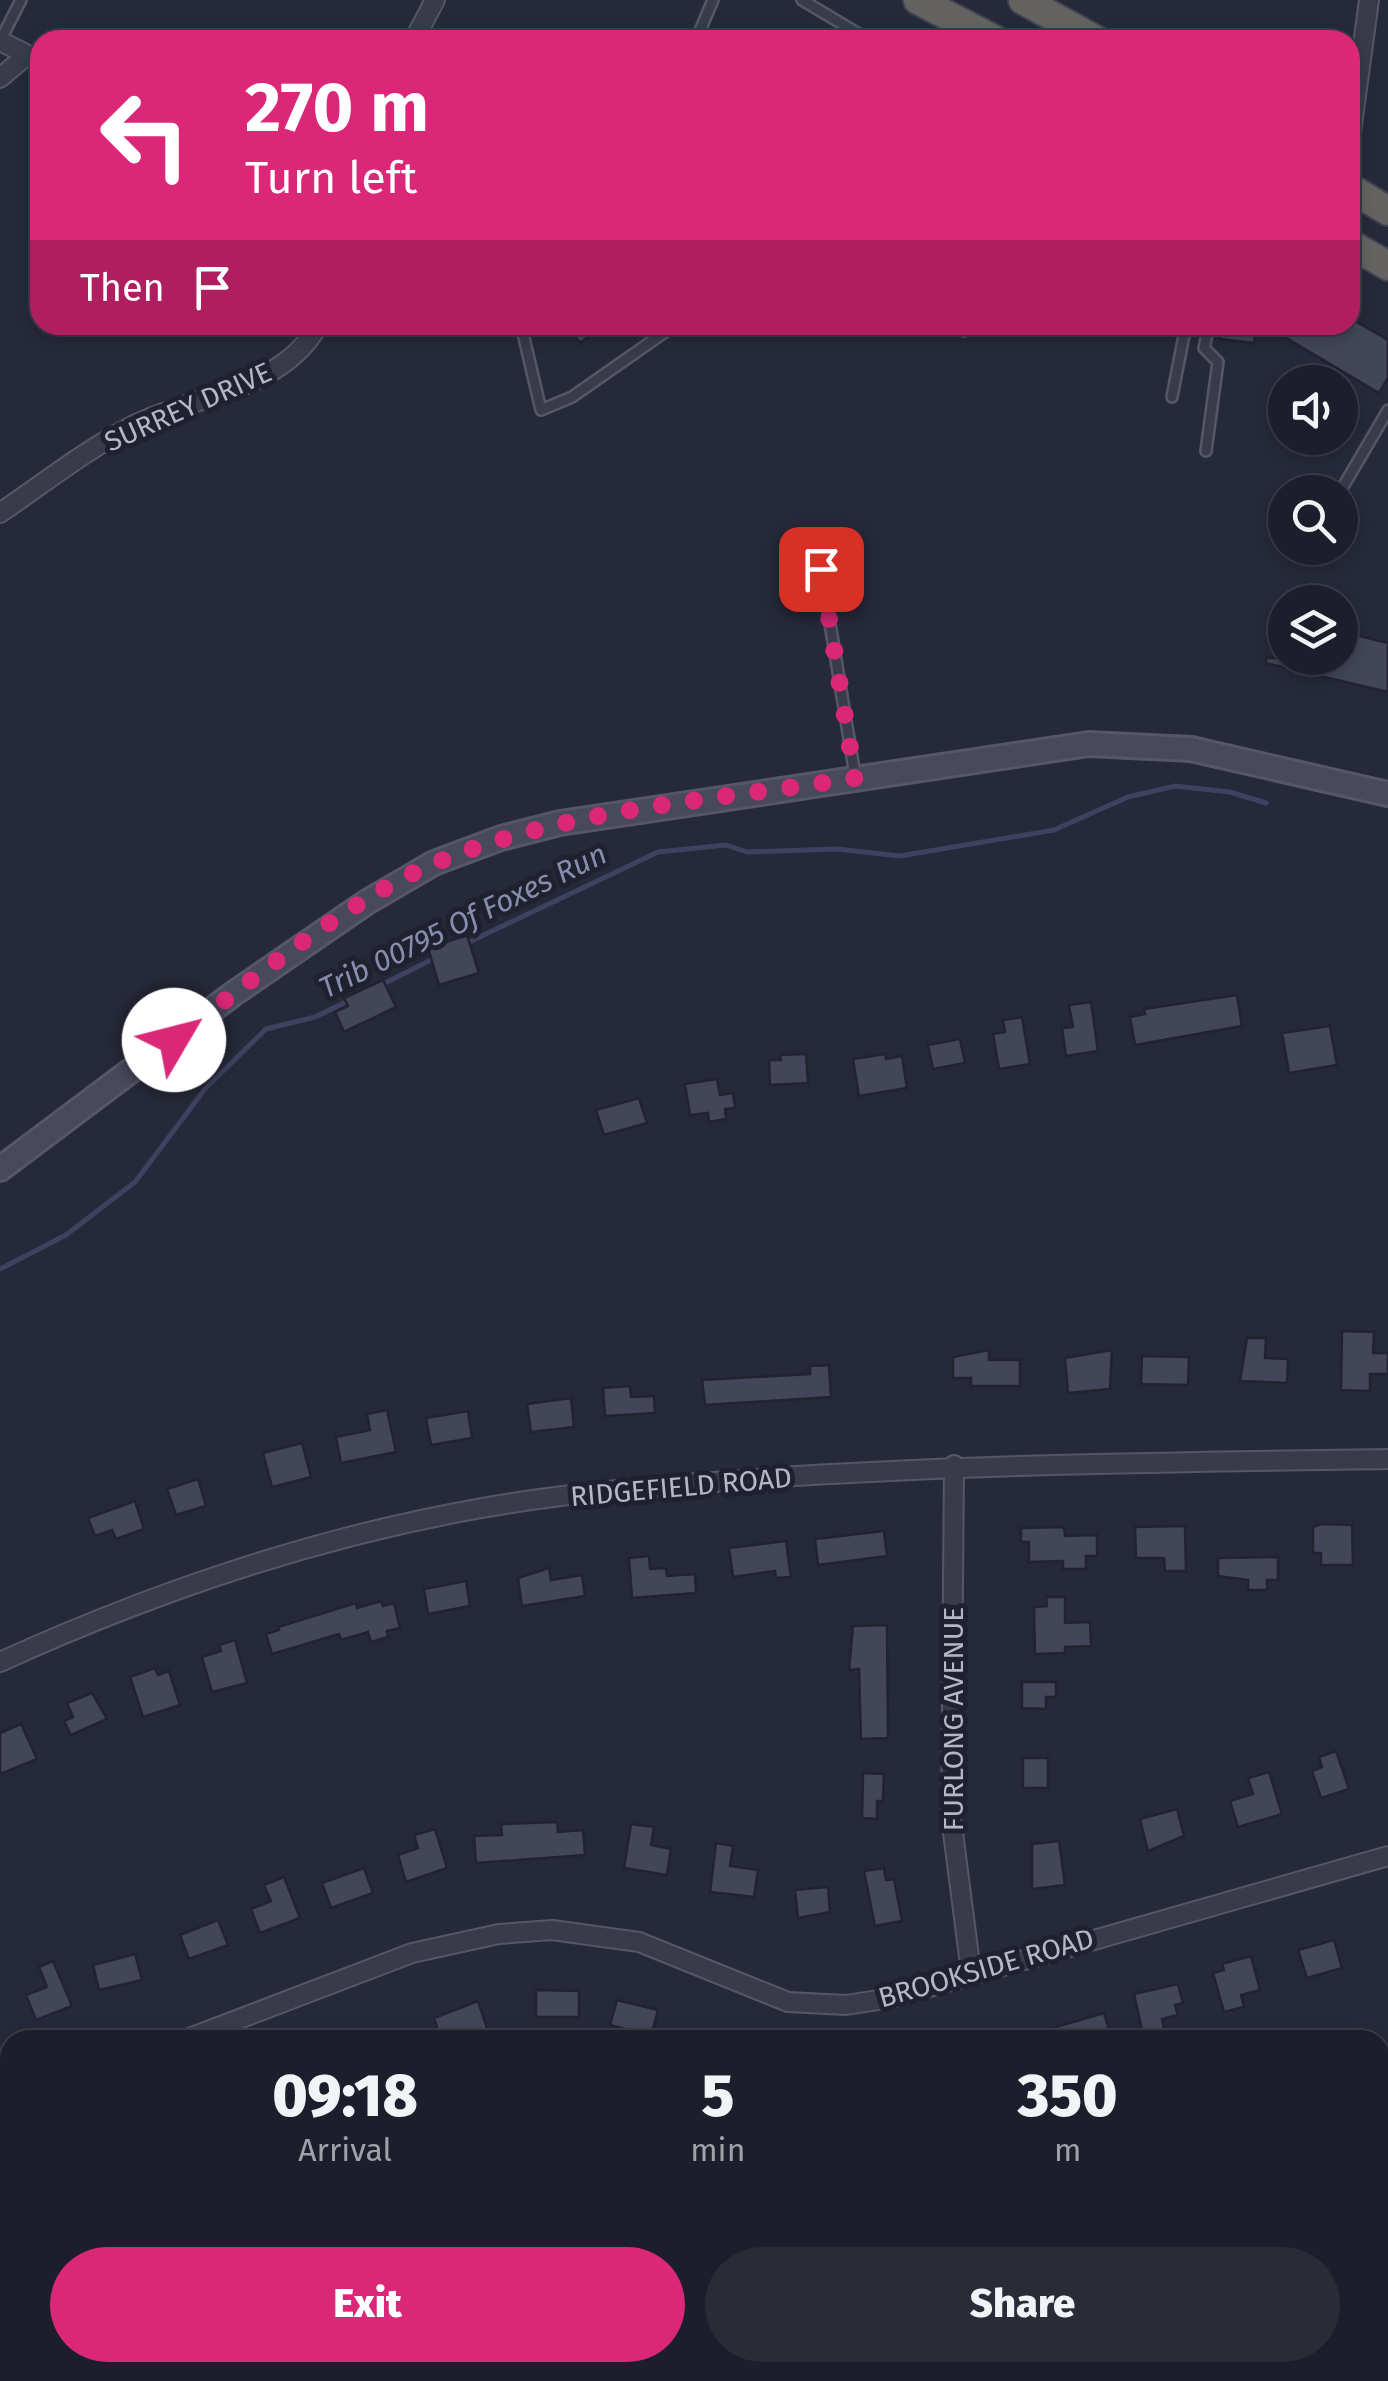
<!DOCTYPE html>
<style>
body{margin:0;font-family:"Fira Sans",sans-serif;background:#292c37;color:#f1f3f6;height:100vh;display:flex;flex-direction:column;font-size:38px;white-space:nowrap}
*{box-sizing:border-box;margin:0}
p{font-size:32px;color:#a0a2a9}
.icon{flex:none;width:55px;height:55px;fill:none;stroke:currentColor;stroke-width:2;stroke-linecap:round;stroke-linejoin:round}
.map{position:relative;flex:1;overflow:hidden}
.details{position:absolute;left:0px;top:2030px;width:1390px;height:352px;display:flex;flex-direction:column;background:#1c1f2b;border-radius:30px 30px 0 0;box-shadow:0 5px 15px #0003,0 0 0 2px #3a3d47}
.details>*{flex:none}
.guide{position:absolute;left:30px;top:30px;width:1330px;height:305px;border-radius:30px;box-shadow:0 5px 15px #0003,0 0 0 2px #3a3d47;background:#db2777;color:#fff;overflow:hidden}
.fabs{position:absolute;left:1268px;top:365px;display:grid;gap:20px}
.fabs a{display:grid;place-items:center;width:90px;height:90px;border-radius:50%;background:#1c1f2b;box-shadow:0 5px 15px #0003,0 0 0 2px #3a3d47;font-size:50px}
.pin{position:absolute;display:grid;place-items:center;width:85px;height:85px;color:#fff;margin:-42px;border-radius:20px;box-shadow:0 5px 15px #0006}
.me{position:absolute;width:110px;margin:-55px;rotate:53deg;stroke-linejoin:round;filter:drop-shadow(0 0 8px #0008)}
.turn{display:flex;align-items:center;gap:35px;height:210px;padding:0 50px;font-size:45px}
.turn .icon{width:130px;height:130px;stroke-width:2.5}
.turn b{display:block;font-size:70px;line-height:85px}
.then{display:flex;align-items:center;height:95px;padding:0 50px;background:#0003;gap:20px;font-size:38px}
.eta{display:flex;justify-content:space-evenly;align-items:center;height:170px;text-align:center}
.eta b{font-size:60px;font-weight:800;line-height:70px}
.primary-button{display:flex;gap:20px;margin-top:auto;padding:20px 50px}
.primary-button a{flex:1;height:115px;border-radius:60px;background:#db2777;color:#fff;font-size:40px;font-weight:800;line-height:115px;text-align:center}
.primary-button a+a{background:#292c37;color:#f1f3f6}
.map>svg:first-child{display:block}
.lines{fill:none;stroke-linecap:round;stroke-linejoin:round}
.stream{stroke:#3e4260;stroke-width:5}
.building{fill:#434659;stroke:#212331;stroke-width:2.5}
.service-casing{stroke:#555765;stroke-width:14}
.minor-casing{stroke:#555765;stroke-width:22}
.secondary-casing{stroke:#555765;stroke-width:28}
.trunk-casing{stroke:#424452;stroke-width:32}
.service{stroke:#393b4a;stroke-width:9}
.minor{stroke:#393b4a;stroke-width:18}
.secondary{stroke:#484a5c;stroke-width:22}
.trunk{stroke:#646361;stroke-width:28}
.route{stroke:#db2777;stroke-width:18;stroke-dasharray:0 32.4}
.labels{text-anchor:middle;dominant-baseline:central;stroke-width:10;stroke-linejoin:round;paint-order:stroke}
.street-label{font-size:28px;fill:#b5b7c5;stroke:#1f212f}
.water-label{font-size:30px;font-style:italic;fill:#888dae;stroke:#1f212f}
</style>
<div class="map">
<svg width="1388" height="2381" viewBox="0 0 1388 2381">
<rect width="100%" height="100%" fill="#262939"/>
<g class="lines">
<g class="stream">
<path d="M465,944L658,852L726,845L747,852L837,849L900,856L1054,830L1128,797L1175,786L1230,792L1266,803"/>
<path d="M379,986L437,957"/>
<path d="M0,1269L66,1235L135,1182L205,1089L266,1029L315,1017L352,999"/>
<path d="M37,2381L64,2372"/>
</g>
</g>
<g class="building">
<path d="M1350,318L1388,340V378L1379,393L1264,325H1350Z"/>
<path d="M567,325H604L580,343Z"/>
<path d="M1222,325H1257L1254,343L1220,339Z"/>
<path d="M1340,631L1388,643V692L1266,663V658H1340Z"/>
<path d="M467,935L479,973L439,985L428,948Z"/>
<path d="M383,980L396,1007L344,1032L335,1012L348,1006L344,998Z"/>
<path d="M1237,995L1242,1026L1135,1045L1130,1017L1145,1014L1144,1009Z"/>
<path d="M1091,1002L1098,1051L1066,1056L1062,1028L1073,1027L1069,1005Z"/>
<path d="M1022,1017L1030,1064L999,1069L993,1034L1005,1032L1003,1020Z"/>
<path d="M1330,1026L1337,1065L1289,1073L1282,1033Z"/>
<path d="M960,1039L965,1063L933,1069L928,1045Z"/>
<path d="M806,1054L808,1083L770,1085L769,1060H781L780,1055Z"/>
<path d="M885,1054L886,1059L902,1056L907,1088L859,1096L853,1059Z"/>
<path d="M717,1079L720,1095L733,1093L735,1108L725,1109L726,1119L709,1122L708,1113L690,1115L685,1084Z"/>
<path d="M639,1098L647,1123L604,1135L596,1110Z"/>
<path d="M1342,1331L1374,1332L1373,1353H1388V1374H1370V1391L1341,1390Z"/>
<path d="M1247,1338H1266L1265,1358L1288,1359L1287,1383L1240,1381Z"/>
<path d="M989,1350V1360H1020V1386H971V1378H953V1357Z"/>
<path d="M1112,1350L1110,1389L1068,1393L1065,1358Z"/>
<path d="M1142,1356L1189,1357L1188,1385L1141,1384Z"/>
<path d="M829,1365L831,1397L705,1405L702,1380L810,1374V1366Z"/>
<path d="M630,1386L631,1397L654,1396L655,1413L605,1416L603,1388Z"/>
<path d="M571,1398L574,1427L531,1432L527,1404Z"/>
<path d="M387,1410L396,1452L341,1463L336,1437L370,1430L367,1414Z"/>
<path d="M468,1411L472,1438L431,1445L426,1418Z"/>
<path d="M302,1443L311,1477L272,1487L263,1453Z"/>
<path d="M198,1479L206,1506L176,1515L167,1489Z"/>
<path d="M135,1501L144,1529L116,1539L112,1530L95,1536L88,1518Z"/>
<path d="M1321,1524L1352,1525L1353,1565H1321V1553H1313V1527Z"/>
<path d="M1185,1526L1186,1571H1165L1164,1558H1136L1135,1527Z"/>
<path d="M1064,1527L1065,1536L1097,1535V1556H1086V1569H1063V1561L1029,1562V1542H1021V1528Z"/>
<path d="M884,1531L887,1556L818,1565L815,1539Z"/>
<path d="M786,1541L791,1577L776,1578L775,1571L733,1577L729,1548Z"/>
<path d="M649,1556L650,1569L666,1568L667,1576L695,1574L696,1593L632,1598L629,1558Z"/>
<path d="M1278,1557V1580H1267V1590H1248V1580L1218,1576V1558Z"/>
<path d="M549,1568L551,1580L582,1575L585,1596L522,1606L518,1578Z"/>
<path d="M466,1581L470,1606L428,1614L424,1589Z"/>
<path d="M1046,1597H1065V1623L1090,1622L1091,1646L1065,1647V1653L1035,1654L1034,1607L1047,1606Z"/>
<path d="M381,1601L383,1606L394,1603L400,1628L387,1631L388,1637L371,1642L368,1632L341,1640L339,1634L272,1654L266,1634L279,1630L278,1627L356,1603L357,1608Z"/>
<path d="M887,1625L888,1738L861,1739L859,1669L849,1670L853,1626Z"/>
<path d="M235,1640L247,1683L212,1692L202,1657L221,1651L219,1645Z"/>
<path d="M155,1668L158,1675L169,1671L180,1705L143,1717L130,1677Z"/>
<path d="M1022,1682H1056V1697H1046V1709L1022,1708Z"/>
<path d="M92,1693L107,1719L71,1735L64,1721L73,1717L67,1703Z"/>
<path d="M21,1724L37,1759L0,1774V1733Z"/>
<path d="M1336,1751L1349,1789L1321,1798L1312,1771L1322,1767L1319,1757Z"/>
<rect x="1023" y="1758" width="25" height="30"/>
<path d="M1269,1772L1282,1814L1238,1827L1230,1801L1253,1794L1248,1778Z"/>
<path d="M863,1773L884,1774L883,1801H877V1819L862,1818Z"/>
<path d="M1177,1809L1184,1836L1148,1851L1140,1819Z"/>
<path d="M557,1822L558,1832L583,1830L585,1855L476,1863L474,1836L502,1835L501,1824Z"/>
<path d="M631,1824L654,1827L651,1845L671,1849L667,1875L624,1868Z"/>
<path d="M435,1829L447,1868L406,1882L398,1855L418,1848L414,1835Z"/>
<path d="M1059,1841L1065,1885L1032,1889V1844Z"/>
<path d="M716,1843L733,1846L730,1866L758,1870L754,1897L710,1892Z"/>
<path d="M364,1868L373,1893L331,1908L322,1883Z"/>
<path d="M884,1868L886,1880L894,1879L902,1921L875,1926L864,1871Z"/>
<path d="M284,1877L300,1918L260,1933L251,1909L271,1901L264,1885Z"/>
<path d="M828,1887L830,1912L798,1918L795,1890Z"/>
<path d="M218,1920L228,1945L189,1959L180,1935Z"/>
<path d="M1334,1940L1342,1968L1307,1978L1298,1950Z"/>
<path d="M135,1954L142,1980L99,1990L93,1965Z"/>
<path d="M1251,1956L1260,1990L1241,1995L1244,2007L1224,2012L1213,1973L1224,1970L1222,1964Z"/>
<path d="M53,1961L72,2006L36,2020L26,1995L47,1987L39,1967Z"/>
<path d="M1178,1984L1183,2003L1175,2005L1178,2015L1162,2019L1165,2034L1144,2039L1134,1994Z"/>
<path d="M536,1990L579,1991V2017H536Z"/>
<path d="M617,2000L658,2010L651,2036L610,2025Z"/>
<path d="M478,2001L491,2040H475L473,2036L441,2040L434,2018Z"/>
<path d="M1104,2013L1112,2040H1060L1056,2027Z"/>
</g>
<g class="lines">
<defs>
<g id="service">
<path d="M802,0L869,40"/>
<path d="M696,40L713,0"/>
<path d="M0,41L21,0"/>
<path d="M521,325L541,410L572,397L675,325"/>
<path d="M964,331L967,325"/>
<path d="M1172,397L1186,325"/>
<path d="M1206,451L1218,362L1204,348L1209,325"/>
<path d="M1340,492L1388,410"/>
<path d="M821,569L855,775"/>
</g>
<g id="minor">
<path d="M414,40L435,0"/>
<path d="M0,41L40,61"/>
<path d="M0,78L27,55"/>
<path d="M1350,140L1369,0"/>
<path d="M0,513C44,483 87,449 134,425C195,395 283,390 318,325"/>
<path d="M954,1465L951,1817L971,1972"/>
<path d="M0,1662C152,1593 316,1537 482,1508C576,1491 672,1485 768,1478C974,1464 1181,1462 1388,1459"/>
<path d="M184,2040L412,1953L499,1934L552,1930L639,1942L788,2002L846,2005L891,1998L1388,1856"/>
<path d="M0,2171L10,2162"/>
<path d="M1380,2255L1388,2251"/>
<path d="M919,2381L1048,2372"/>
</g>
<path id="secondary" d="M0,1169L233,994L367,902L434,863L501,838L560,823L1089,744L1191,749L1388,794"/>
<g id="trunk">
<path d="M918,0L995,40"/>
<path d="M1023,0L1096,40"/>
<path d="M1350,188L1388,211"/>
<path d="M1350,244L1388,266"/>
</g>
</defs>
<use href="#service" class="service-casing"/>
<use href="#minor" class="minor-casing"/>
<use href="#secondary" class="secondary-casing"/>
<use href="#trunk" class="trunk-casing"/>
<use href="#service" class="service"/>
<use href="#minor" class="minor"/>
<use href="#secondary" class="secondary"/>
<use href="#trunk" class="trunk"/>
</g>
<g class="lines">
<path class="route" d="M174,1040C248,983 353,896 438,862C569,808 716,800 855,778L821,569"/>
</g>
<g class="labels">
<g class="street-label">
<text transform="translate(188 407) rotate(-24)">SURREY DRIVE</text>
<text transform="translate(681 1487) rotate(-5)">RIDGEFIELD ROAD</text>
<text transform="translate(953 1719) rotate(-90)">FURLONG AVENUE</text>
<text transform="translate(986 1968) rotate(-16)">BROOKSIDE ROAD</text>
</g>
<g class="water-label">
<text transform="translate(463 921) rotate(-26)">Trib 00795 Of Foxes Run</text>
</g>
</g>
</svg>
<div class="fabs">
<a><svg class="icon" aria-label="sound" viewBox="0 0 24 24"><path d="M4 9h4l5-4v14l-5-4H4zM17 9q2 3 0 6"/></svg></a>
<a><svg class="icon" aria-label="search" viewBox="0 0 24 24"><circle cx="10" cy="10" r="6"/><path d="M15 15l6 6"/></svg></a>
<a><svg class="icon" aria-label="layers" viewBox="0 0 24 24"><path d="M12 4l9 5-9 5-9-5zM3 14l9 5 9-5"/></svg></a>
</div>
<div class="pin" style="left:821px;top:569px;background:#d93025"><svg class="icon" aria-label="arrive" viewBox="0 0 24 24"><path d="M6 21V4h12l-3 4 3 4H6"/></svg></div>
<svg class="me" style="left:174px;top:1040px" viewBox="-20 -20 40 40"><circle r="19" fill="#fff"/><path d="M0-13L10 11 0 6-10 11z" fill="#db2777"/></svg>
<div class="guide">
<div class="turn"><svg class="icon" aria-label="left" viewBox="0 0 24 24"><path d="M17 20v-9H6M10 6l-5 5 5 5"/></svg><div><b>270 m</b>Turn left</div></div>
<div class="then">Then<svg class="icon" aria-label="arrive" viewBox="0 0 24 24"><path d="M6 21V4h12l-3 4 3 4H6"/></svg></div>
</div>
<section class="details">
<div class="eta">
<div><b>09:18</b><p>Arrival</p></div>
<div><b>5</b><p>min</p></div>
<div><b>350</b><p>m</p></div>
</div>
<div class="primary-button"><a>Exit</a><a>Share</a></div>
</section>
</div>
